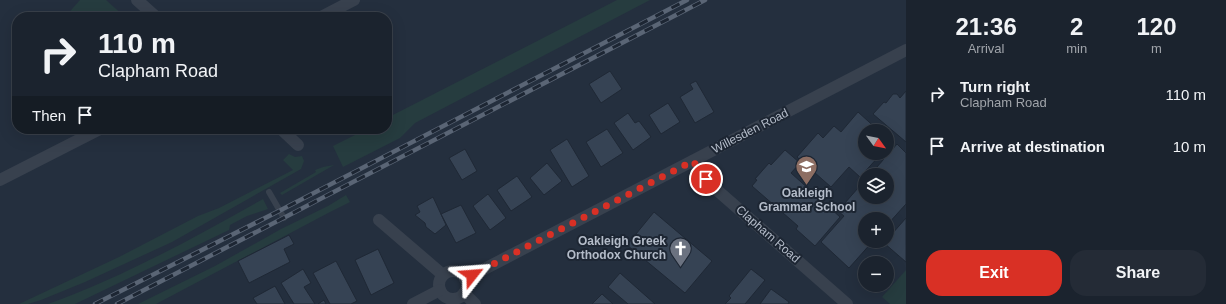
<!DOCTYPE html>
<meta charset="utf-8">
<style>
body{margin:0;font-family:Helvetica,sans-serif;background:#242b36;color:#f1f3f6;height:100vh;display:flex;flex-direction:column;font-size:15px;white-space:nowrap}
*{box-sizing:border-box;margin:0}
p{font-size:13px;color:#a0a4aa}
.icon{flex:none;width:22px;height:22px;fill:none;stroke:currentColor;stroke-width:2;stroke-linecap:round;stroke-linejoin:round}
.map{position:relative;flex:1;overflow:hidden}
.sheet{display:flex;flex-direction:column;background:#1b232e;width:320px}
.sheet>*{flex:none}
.hud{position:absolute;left:12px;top:12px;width:380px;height:122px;border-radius:16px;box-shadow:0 4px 16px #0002,0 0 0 1px #39404a;background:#1b232e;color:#f1f3f6;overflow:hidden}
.needle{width:26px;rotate:123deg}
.buttons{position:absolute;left:858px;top:124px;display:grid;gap:8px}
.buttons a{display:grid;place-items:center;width:36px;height:36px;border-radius:50%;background:#1b232e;box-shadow:0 4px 16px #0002,0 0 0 1px #39404a;font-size:20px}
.pin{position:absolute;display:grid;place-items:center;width:34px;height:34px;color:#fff;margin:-17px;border:2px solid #fff;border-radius:50%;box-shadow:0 1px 4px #0007}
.me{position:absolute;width:44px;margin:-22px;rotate:62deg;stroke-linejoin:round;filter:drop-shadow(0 0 3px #0008)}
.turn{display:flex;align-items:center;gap:14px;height:84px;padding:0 20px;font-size:18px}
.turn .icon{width:52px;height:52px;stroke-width:2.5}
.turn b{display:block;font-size:28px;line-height:34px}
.then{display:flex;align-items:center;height:38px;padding:0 20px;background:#0003;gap:8px;font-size:15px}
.eta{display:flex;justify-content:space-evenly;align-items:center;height:68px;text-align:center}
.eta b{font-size:24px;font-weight:700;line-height:28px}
.primary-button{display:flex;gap:8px;margin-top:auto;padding:8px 20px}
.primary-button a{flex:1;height:46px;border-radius:16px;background:#d93025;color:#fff;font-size:16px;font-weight:700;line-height:46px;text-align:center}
.primary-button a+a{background:#242b36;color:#f1f3f6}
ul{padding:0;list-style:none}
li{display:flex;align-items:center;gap:12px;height:52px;padding:0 20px}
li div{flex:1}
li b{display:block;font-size:15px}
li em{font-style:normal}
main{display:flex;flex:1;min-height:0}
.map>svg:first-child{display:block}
.green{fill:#263c3f}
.building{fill:#364354;stroke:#1f2835}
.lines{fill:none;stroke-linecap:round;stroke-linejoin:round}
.service{stroke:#38414e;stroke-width:6}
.minor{stroke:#38414e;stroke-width:12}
.rail-casing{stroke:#5a6575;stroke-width:4.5}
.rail{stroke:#1d2633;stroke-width:3;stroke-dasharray:9;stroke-linecap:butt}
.route{stroke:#d93025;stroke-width:7;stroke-dasharray:0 12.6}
.labels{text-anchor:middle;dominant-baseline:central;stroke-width:4;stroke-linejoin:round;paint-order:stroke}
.street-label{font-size:12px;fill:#b4bcc9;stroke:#1d2633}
.poi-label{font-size:12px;font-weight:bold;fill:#b4bcc9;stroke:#1d2633}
</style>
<main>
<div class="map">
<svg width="906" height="304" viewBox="0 0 906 304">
<rect width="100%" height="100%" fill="#242f3e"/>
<g class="green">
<path d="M80,0H106L125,17H65Z"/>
<path d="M617,0H650L415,123L400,138L343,167L333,146L367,129H387V118Z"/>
<path d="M289,154L295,157L302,156L304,161L301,169L172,242L85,282L41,300L28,304H19L119,257L198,216L219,208L293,170L283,160Z"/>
<path d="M334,165L282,195L280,193L316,172L315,170L323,167Z"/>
<path d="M346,195L350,202L330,212L156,304H138L215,266L281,229L328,206Z"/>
<path d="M263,199L268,209L247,216L230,225L229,230L75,304H48C125,276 192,239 263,199Z"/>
<path d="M906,270V304H890L882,297Z"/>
</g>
<g class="building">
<path d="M610,71L622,89L601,103L589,84Z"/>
<path d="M696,81L714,112L695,123L680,97L693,89L690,84Z"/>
<path d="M906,91V142L873,114L884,102L886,103L893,94H897L900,98Z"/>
<path d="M668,103L680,122L661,134L649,115Z"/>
<path d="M858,112L879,131H865V153L881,154L860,177L849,167L831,187L797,157L818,133L823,138L834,126L841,132Z"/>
<path d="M628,113L635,123L639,121L651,137L633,150L614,123Z"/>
<path d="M607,129L623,153L601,167L586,142Z"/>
<path d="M567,139L589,176L572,187L550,150Z"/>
<path d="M897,144L906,153V204L887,225V219H865V241H873L849,268L821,242L844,216L838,211L865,180V197H887V175H870Z"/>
<path d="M465,149L477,171L462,180L449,158Z"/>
<path d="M785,150L800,163L791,173L840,217L815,246L796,229L798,226L752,186L757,180L755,179L769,163L771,165Z"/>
<path d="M547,163L562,181L544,195L530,178Z"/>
<path d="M517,176L532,197L511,211L497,190Z"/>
<path d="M488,194L506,218L490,230L473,206Z"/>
<path d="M433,197L446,225L435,234L426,227L425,223L415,215L420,212L417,206Z"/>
<path d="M461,205L476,233L456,243L441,214Z"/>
<path d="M654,212L712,261L685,293L627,245Z"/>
<path d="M906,218V262L884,243Z"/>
<path d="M289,235L294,244L284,249L290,262L249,283L238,261Z"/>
<path d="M378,249L394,283L371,295L355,260Z"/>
<path d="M336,261L357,301L351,304H330L313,273Z"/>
<path d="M303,269L311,283L304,287L315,304H294L281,283Z"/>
<path d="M751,269L765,280L745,304H725L731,298L729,296Z"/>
<path d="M620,273L655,304H628L608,287Z"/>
<path d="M275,286L285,304H257L253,298Z"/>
<path d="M771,289L789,302L788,304H760Z"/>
<path d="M602,294L613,304H592Z"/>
<path d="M324,300L326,304H318Z"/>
</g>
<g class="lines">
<path class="service" d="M269,192L284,218"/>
<g class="minor">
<path d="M137,0L156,17"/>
<path d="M321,17L354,0"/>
<path d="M281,129L298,145"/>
<path d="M693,161L710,184L847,304"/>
<path d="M0,180L100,129"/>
<path d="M379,220L443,275"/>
<circle cx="453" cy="285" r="14"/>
<path d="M465,279L906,50"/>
<path d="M464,293L475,304"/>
<path d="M413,304L440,290"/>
</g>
<defs>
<g id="rail">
<path d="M95,304L279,211L687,0"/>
<path d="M117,304L705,0"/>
</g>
</defs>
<use href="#rail" class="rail-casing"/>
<use href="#rail" class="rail"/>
</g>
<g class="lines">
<path class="route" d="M472,275L693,161L706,179"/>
</g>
<defs>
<symbol id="school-pin" viewBox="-11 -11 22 30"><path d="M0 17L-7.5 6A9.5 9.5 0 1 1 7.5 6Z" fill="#8d6e63" stroke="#1d2633"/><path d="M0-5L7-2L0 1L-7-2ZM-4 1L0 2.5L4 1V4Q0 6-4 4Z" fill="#fff"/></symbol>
<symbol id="church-pin" viewBox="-11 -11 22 30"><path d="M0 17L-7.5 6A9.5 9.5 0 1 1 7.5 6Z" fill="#6b7280" stroke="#1d2633"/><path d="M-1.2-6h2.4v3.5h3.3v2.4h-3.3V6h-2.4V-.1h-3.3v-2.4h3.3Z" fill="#fff"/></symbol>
</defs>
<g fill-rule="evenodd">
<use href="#school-pin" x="794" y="154" width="25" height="34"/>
<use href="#church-pin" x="668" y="236" width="25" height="34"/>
</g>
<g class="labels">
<g class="street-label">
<text transform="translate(750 131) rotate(-27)">Willesden Road</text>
<text transform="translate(768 234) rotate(41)">Clapham Road</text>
</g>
<g class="poi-label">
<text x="807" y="193">Oakleigh<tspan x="807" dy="14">Grammar School</tspan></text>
<text x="666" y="241" text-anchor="end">Oakleigh Greek<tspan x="666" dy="14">Orthodox Church</tspan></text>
</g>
</g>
</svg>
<div class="buttons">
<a><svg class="needle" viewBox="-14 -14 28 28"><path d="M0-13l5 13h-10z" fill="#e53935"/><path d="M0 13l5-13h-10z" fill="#a0a4aa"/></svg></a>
<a><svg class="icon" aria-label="layers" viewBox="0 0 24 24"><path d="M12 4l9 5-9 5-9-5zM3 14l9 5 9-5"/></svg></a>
<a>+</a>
<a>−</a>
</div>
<div class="pin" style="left:706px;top:179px;background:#d93025"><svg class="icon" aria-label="arrive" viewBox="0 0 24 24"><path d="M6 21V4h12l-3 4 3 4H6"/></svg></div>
<svg class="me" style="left:472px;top:275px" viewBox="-20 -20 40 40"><path d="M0-17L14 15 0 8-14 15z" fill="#d93025" stroke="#fff" stroke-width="4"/></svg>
<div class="hud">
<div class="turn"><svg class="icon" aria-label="right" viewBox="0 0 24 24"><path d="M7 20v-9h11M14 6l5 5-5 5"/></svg><div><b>110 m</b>Clapham Road</div></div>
<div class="then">Then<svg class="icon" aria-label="arrive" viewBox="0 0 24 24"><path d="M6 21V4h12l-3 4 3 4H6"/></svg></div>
</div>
</div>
<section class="sheet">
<div class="eta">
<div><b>21:36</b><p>Arrival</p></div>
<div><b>2</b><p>min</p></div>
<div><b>120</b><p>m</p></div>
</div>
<ul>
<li><svg class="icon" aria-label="right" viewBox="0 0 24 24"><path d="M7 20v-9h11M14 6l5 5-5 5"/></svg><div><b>Turn right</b><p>Clapham Road</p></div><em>110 m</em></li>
<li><svg class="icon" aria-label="arrive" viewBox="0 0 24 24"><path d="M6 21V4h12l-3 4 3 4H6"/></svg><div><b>Arrive at destination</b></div><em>10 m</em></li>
</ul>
<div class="primary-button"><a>Exit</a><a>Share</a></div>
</section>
</main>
